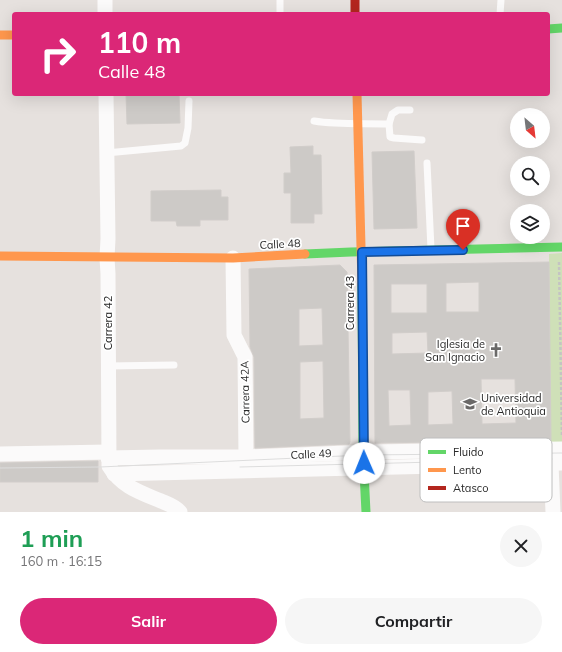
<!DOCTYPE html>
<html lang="es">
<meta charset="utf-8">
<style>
body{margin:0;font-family:Mulish,sans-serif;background:#f6f6f6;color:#202124;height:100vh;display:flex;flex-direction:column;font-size:15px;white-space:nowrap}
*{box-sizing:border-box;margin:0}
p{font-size:13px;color:#757577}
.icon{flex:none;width:22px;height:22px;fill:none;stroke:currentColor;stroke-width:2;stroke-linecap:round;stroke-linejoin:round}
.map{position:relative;height:512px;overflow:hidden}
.details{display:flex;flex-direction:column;background:#fff;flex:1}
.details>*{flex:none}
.hud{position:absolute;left:12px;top:12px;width:538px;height:84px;border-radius:4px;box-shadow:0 4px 16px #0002;background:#db2777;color:#fff;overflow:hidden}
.needle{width:26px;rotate:152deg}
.tools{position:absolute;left:510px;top:108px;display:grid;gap:8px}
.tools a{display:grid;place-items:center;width:40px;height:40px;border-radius:50%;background:#fff;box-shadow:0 4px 16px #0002;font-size:20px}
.pin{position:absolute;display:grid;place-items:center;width:34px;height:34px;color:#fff;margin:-41px -17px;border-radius:50% 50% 50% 0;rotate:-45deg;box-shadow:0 0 4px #0007}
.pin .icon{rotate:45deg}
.me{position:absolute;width:44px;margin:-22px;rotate:359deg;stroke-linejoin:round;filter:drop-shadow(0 0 3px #0008)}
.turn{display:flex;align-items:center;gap:14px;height:84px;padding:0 20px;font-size:18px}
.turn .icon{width:52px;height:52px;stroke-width:2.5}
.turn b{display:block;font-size:28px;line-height:34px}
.round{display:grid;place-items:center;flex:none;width:42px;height:42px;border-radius:21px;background:#f6f6f6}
.summary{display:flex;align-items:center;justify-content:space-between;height:68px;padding:0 20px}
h1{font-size:24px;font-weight:700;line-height:30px;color:#1e9e55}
.button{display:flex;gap:8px;margin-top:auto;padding:8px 20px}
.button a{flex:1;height:46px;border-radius:24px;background:#db2777;color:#fff;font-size:16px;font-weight:700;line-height:46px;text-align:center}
.button a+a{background:#f6f6f6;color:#202124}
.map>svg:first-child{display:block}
.green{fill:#cfe0b8}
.building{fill:#cdcac7;stroke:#d1cdca;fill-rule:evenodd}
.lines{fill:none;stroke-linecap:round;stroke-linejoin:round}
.path{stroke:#c4c3c3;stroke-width:2.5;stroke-dasharray:3 2;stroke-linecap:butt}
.lane{stroke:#fbfafa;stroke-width:7}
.street{stroke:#fbfafa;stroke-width:15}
.fast{stroke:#63d668;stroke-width:9}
.slow{stroke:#ff974d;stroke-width:9}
.jam{stroke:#b3261e;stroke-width:9}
.tram{stroke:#ddd;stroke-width:1}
.route-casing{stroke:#114b97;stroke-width:10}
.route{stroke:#1a73e8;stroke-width:7}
.labels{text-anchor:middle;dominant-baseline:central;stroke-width:3.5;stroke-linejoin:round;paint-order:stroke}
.street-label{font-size:11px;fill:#282828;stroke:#fff}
.poi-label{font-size:11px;fill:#282828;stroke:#fff;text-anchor:end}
.key{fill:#fff;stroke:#bebebe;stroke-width:1}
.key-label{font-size:11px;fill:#282828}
</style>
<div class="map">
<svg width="562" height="512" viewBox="0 0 562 512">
<rect width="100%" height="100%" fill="#e6e1de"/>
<path class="green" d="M562,253V445L551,446L549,254Z"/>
<g class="building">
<path d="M126,94H179L180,123L127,124Z"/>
<path d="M313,146V155H321L322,214H314V223H291V193H284V173H291L290,147Z"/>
<path d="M414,151L417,228L374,229L372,152Z"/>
<path d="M221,190V197H228V220H200V226H177L176,221H151V191Z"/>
<path d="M549,262L551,440L375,443L374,265ZM479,282V312H446V283ZM391,284H427V313H391ZM427,332L428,353L392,354V333ZM481,379H515L516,423L482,424ZM388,390H410L411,425L389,426ZM452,391L453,424L428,425V392Z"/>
<path d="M340,265L347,272L350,442L349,444L255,448L254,357L250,347L249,269ZM322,308L323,345L299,346V309ZM323,361L324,418L300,419V362Z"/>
<path d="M98,461V482H0V463Z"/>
</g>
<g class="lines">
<path class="path" d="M559,262L562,437"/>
<g class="lane">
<path d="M280,14V0"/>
<path d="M500,14L501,0"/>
<path d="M314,121C339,125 364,123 389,124L392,114L398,110H410"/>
<path d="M389,124L390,137L394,138L422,140"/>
<path d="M106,153L181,146L185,143L188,128L189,101"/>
<path d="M427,163L431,249"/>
<path d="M108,366L174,365"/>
</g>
<g class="street">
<path d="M105,0V14"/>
<path d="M106,94L108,239L107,258L108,274L109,466C122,487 139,492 161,501C168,504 175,506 180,512"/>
<path d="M233,258L234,335L245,357L246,457"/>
<path d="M0,454L108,452"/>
<path d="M108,458L160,457H246L371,452L562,449"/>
<path d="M551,464L553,512"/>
<path d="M114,474L562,463"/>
</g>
<g class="fast">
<path d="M548,29L562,28"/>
<path d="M305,254L351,252L562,247"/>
<path d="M362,285L363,452L366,512"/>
</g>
<g class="slow">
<path d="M0,35H14"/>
<path d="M357,94L362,285"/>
<path d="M0,256L233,258L305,254"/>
</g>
<path class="jam" d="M355,0V14"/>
<g class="tram">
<path d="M240,467L552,459"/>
<path d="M0,468L100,467L364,455L562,453"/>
</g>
</g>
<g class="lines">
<defs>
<path id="route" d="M364,463L362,252L463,250"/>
</defs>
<use href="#route" class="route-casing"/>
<use href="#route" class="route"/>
</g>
<defs>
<symbol id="church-bare" viewBox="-9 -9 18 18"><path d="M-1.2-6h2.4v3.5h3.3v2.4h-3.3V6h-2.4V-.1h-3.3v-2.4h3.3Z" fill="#6a6968" stroke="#fff" stroke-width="2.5" paint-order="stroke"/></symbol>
<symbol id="university-bare" viewBox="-9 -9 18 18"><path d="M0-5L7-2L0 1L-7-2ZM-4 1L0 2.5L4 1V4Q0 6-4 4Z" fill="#6a6968" stroke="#fff" stroke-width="2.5" paint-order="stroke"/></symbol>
</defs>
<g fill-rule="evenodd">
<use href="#church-bare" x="486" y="340" width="20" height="20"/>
<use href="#university-bare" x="460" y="394" width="20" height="20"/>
</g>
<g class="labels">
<g class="street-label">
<text transform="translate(280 244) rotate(-3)">Calle 48</text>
<text transform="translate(350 303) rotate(-90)">Carrera 43</text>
<text transform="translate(108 323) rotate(-90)">Carrera 42</text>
<text transform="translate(245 392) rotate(-91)">Carrera 42A</text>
<text transform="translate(311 454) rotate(-3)">Calle 49</text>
</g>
<g class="poi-label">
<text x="485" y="344">Iglesia de<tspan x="485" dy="13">San Ignacio</tspan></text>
<text x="481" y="398" text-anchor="start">Universidad<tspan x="481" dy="13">de Antioquia</tspan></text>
</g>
</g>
<rect x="420" y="438" width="132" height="64" rx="6" class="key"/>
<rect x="428" y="450" width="18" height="4" fill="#63d668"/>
<rect x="428" y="468" width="18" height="4" fill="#ff974d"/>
<rect x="428" y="486" width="18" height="4" fill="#b3261e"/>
<g class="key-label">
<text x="453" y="456">Fluido</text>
<text x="453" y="474">Lento</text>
<text x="453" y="492">Atasco</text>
</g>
</svg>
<div class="tools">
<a><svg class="needle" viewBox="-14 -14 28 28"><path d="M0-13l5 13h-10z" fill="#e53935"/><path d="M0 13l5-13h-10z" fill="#757577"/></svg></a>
<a><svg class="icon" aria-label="search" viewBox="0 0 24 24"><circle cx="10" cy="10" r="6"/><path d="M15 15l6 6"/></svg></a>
<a><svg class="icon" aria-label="layers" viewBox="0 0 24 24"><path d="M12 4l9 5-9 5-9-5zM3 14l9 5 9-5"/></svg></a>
</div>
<div class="pin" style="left:463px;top:250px;background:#d93025"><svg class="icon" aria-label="arrive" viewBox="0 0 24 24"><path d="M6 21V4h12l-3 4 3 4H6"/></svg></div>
<svg class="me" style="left:364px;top:463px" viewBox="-20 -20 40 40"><circle r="19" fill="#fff"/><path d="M0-13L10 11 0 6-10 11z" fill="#1a73e8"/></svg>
<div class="hud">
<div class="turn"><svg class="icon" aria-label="right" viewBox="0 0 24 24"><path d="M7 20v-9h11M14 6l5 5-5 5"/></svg><div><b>110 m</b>Calle 48</div></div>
</div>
</div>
<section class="details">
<div class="summary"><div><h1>1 min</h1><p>160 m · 16:15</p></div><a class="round"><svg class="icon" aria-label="close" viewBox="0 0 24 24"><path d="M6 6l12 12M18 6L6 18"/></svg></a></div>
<div class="button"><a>Salir</a><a>Compartir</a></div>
</section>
